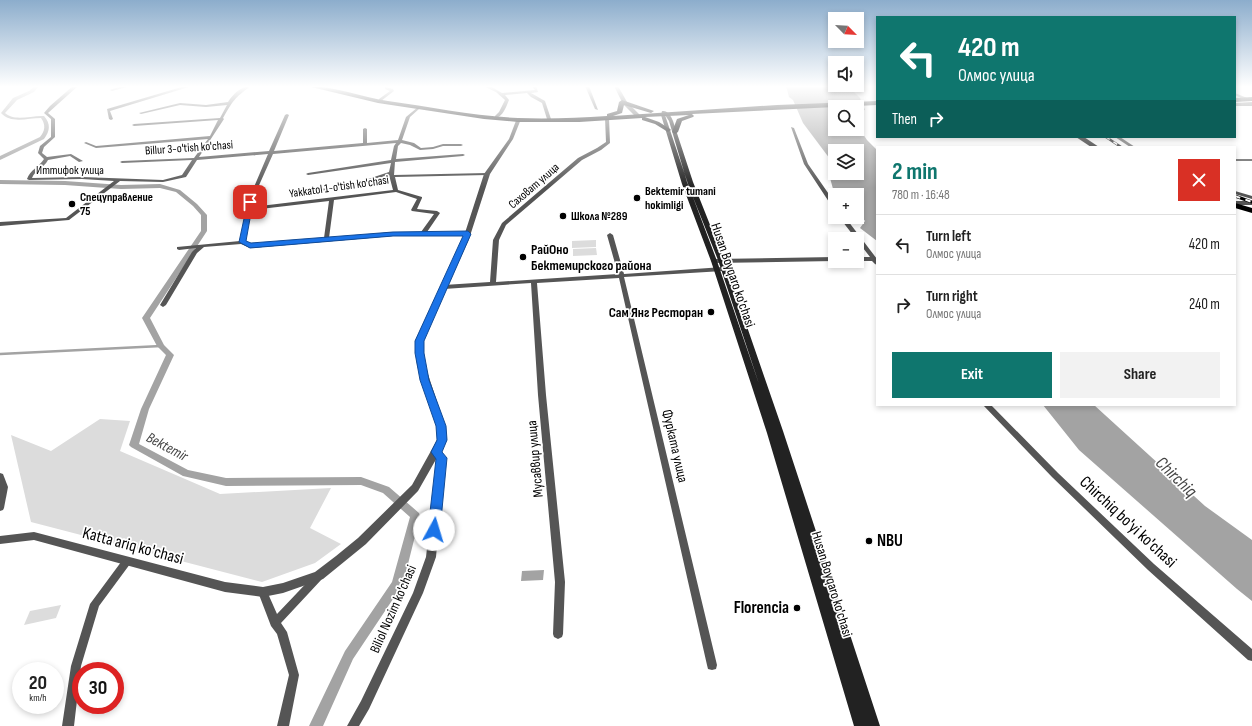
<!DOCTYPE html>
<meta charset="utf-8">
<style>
body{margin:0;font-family:"Sofia Sans Condensed",sans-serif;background:#f2f2f2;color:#222;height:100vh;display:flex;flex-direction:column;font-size:15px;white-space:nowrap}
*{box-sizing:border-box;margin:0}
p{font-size:13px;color:#767676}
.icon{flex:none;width:22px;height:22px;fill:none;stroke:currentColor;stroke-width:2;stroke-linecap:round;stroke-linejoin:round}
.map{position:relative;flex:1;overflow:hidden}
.sheet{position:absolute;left:876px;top:146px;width:360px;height:260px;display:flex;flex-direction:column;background:#fff;border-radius:0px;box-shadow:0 2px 6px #0003}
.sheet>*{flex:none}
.guide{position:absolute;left:876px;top:16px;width:360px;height:122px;border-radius:0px;box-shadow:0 2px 6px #0003;background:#0f766e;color:#fff;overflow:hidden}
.needle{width:26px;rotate:114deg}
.controls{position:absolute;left:828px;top:12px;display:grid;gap:8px}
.controls a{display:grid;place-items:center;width:36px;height:36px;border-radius:0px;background:#fff;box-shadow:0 2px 6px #0003;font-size:20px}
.speed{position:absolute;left:12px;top:662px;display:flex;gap:8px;font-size:20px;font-weight:700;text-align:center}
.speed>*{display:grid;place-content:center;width:52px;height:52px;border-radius:50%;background:#fff;box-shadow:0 2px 6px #0003;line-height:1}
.speed small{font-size:10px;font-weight:400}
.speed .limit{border:6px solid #d22;background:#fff;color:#111}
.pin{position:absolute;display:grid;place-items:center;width:34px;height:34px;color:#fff;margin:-17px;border-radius:8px;box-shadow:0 2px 6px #0006}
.me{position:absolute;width:44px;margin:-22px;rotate:6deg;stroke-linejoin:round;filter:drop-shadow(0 0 3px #0008)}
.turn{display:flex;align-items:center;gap:14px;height:84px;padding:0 16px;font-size:18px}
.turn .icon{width:52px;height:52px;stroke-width:2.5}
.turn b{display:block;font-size:28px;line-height:34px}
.then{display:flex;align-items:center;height:38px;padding:0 16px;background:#0003;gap:8px;font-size:15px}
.round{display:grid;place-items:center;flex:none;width:42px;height:42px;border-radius:0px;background:#f2f2f2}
.summary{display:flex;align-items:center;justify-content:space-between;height:68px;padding:0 16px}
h1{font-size:24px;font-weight:700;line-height:30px;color:#0f766e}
.action{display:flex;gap:8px;margin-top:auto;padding:8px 16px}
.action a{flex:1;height:46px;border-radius:0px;background:#0f766e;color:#fff;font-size:16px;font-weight:700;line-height:46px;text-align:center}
.action a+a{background:#f2f2f2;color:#222}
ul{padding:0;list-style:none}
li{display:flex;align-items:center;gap:12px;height:60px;padding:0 16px;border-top:1px solid #e0e0e0}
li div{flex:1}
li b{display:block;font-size:15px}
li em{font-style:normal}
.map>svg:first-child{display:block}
.green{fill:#dcdcdc}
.water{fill:#a3a3a3;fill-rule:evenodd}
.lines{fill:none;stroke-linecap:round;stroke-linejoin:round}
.stream{stroke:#a3a3a3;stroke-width:2.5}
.canal{fill:#a3a3a3;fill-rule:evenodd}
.minor{fill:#555;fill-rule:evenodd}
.tertiary{fill:#555;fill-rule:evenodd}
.secondary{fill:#222;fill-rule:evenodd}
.primary{fill:#000;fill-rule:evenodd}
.trunk{fill:#000;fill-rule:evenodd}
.rail-far1-casing{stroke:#000;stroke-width:2.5}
.rail-casing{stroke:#000;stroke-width:3}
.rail-far1{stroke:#fff;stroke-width:1.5;stroke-dasharray:4.5;stroke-linecap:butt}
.rail{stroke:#fff;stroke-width:2;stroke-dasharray:5.5;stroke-linecap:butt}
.route{fill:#1a73e8;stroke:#114b97}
.poi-dot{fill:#000;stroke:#fff;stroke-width:1.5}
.labels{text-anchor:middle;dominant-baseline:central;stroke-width:3.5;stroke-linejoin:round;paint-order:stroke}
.far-street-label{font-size:12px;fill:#000;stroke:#fff}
.far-poi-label{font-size:12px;font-weight:bold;fill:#000;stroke:#fff;text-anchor:start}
.poi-label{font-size:14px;font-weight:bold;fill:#000;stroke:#fff;text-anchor:start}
.street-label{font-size:14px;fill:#000;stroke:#fff}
.water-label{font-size:15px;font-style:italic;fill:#444;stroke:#fff}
.near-street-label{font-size:17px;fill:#000;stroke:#fff}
.near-poi-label{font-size:17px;font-weight:bold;fill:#000;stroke:#fff;text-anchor:start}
.near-water-label{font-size:18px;font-style:italic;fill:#444;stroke:#fff}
</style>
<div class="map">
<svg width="1252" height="726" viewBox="0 0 1252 726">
<rect width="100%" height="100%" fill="#fff"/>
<g class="green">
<path d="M596,240V247L572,248V241Z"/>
<path d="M596,248L597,255L573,256V249Z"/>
<path d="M100,419L130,421L120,451L220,494L331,488L310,528L341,544L315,563L262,582L31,522L11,435L51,451Z"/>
<path d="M61,605L56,618L24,625L30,611Z"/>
</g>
<g class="water">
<path d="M786,86H848L860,98L865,110L857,111V107H835V129H857V125L867,140L877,150V241L860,228L865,221L860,215L857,214V195L835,196L830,178L834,175L833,163L803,123L793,100L789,97ZM835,151H857V173H835Z"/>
<path d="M1043,405H1094L1205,506L1252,540V601L1237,589L1079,450Z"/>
<path d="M544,570L543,580L521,581L522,571Z"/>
</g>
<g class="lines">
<path class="stream" d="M0,354L161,346"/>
<g class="canal">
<path d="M35,86H39L34,92L17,100L5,113C15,122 32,115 44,116C51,124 50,131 44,139L0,160V156L40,137C45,131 46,125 41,118C27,118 11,124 1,113L13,98L29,91Z"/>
<path d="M0,180L65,181L121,185L160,184L180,190L197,204L207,215V231L150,318L164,345L174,355L149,409L139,444L188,470L226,478L361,477L389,487L419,513L420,516L403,584L353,659L323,726H309L345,651L392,582L410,517L383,493L361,485L226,486L183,476L131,447L129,445L141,409L166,355L157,346L142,318L201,231V215L193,206L176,192L160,188L121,189L65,185L0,184Z"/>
</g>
<g class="minor">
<path d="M73,86H78L48,113L55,119V137L44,147L42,153L47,157L71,154L83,161L79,162L70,156L48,160C44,168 35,170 32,178L82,177L163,180L182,175L192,160L122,163L120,162L122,161L194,158L208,139L96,148L84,143L86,142L96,146L210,136L218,120L134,126L132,125L134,124L220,118L227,105L206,107L180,105L141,114L139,113L180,103L206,105L228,102C233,94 241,86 251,86C234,98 233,101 223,118L224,119L199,157L269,151L285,115L287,114L289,115L274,151L363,143V129L365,128L367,129V143L398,140L406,117L418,107L420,108L419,109L410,117L402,140L414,143L421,148L433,147L443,144H461L463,145L461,146H443L433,149L420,150L410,145L401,143L398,146L396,159L463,154L465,155L463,156L395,162L394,175L487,173L489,174L487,175L395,177L398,190L422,197V198L417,209L437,211L440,213L427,232H467L470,234L469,235L393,236L250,248L241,244L204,247L197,253L166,305L163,307L160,305L192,252L196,248L179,250L177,249V247L240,241L248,201L268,154L197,160L186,177L163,182L120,181L69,220L0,226V222L66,218L114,181L82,179L29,180L27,179C30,170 39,167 44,159L38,153L40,146L51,137V119L44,113L50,106ZM396,143L394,146L391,160L308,173L306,174L308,175L391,163L389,172L353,184L321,189L319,190L321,191L354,186L389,175L393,190L251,207L252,201L273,154ZM396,192L417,199L411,210L412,211L434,214L421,232H393L329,238L334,200ZM329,201L324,238L251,244L245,241L251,210Z"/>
<path d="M122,86H130L112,91L110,90Z"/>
<path d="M185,86H192L110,111L113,119L111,120L109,119L107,109Z"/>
<path d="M483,86H490L502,93L535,90L532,86H536L538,92L531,93L545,101L551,119L549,120L547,119L542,103L531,97L527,93L505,95L509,100C506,107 503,117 495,118V116L499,112L505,100L496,92Z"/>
<path d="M585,86H589L598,110L595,109Z"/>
<path d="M385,87L393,89L394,91L381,101H379V99L390,91L385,89Z"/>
<path d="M1235,93L1247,98L1248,99L1245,100L1235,95Z"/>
<path d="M1252,102V104L1235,105V103Z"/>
<path d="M607,117L609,118L610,143L601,150L582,160L506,225L499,240L496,282L618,274L607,235L610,233L613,235L624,274L723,267L726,269L723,271L624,277L717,665L716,669L712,670L708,669L707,665L619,278L537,283L546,395L565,582L563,634L562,637L558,639L554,637L553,634L555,582L538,395L531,283L444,289L441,287L444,285L490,282L493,240L502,223L578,158L597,148L606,142L605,118Z"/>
<path d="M791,127L794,128L808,164L835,203V209L833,208L804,164Z"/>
<path d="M1115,137H1120L1135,147H1130Z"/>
<rect x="1235" y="159" width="17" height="2"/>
<path d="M1235,191L1252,196V199L1235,194Z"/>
<rect x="1235" y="201" width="17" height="4"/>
<path d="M839,217H845L877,259V265L875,264L872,261H857V257H870Z"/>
<path d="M835,257V261L714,263L711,261L714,259Z"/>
<path d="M983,405H991L1058,473L1154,564L1252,649V661L1248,660L1148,570L1052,477Z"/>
<path d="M436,449L439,450L445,458L436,557L423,593L369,709L359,726H347L361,701L413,593L426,557L437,459L432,452L433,450Z"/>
<path d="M0,473L3,474L8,487L4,508L3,510L0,511Z"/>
<path d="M127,557L130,558L132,561L130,564L99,606L81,666L74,726H62L71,666L90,604L124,558Z"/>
<path d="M319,572L322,573L324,576L322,579L281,623L287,632L299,675L289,726H277L289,675L277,634L271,626L258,592L260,589L263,588L266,589L277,614L316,573Z"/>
</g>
<g class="tertiary">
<path d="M614,86H618L627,102L640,115V117H636L623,104Z"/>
<rect x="1235" y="104" width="17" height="2"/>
<path d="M517,118L521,119L513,139L490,174L469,239L423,341L425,365L445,426L447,440L418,491L366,544L323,579L283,593L263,597L225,592L34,540L0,544V536L34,532L225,582L263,587L283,583L315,572L336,556L358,538L412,485L437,440V426L417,365L415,341L463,239L484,174L509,139Z"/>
</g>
<path class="secondary" d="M662,111C668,110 671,116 673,121L693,182L724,260L783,431L880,726H854L767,433L711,261L682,184L661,115ZM665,115L669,121L687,182L718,260L759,384L717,261L688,184Z"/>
<path class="primary" d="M1252,97V101L1235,102V98Z"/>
<g class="trunk">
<path d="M307,86C335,86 361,97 388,101C431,107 475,116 518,118C548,119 577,118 607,116V114L617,111L619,102L622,100L654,111L651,113L624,105L622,113L613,116L777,105L877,101V105L692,114L694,116L693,117L682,121L678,132L675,134L672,132L677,119L689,115L645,117L659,122L670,129L671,130L668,132L655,124L642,120V118L579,122H518L484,119L378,103Z"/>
<path d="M1076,137H1084L1099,147H1091Z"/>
<path d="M1235,203L1252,208V213L1235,208Z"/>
</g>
<defs>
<path id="rail-far1" d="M1106,137L1121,147"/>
<path id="rail" d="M1235,196L1252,202"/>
</defs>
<use href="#rail-far1" class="rail-far1-casing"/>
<use href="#rail" class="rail-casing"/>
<use href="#rail-far1" class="rail-far1"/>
<use href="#rail" class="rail"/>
</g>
<linearGradient id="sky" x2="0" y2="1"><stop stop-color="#8cadcc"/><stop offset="0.46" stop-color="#fff"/><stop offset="1" stop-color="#fff" stop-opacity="0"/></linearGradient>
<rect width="1252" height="188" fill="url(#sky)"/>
<path class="route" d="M248,200L253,202L246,241L251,243L393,232L468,231L471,234L424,341V353L429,380L446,426L447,440L442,452L447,458L440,530L438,534L434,535L430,534L428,530L436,459L431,452L437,440L436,426L420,380L415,353V341L463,236H393L250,248L239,242Z"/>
<g class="poi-dot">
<circle cx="637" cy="198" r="4"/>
<circle cx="72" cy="204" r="4"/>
<circle cx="563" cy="216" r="4"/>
<circle cx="523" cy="257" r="4"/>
<circle cx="711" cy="312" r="4"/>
<circle cx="869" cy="541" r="4"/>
<circle cx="797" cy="608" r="4"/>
</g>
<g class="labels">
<g class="far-street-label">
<text transform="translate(189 148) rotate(-4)">Billur 3-o'tish ko'chasi</text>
<text x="70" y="170">Иттифок улица</text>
<text transform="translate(534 186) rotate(-41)">Саховат улица</text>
<text transform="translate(339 187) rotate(-8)">Yakkatol 1-o'tish ko'chasi</text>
</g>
<g class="far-poi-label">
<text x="645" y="191">Bektemir tumani<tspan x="645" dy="14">hokimligi</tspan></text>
<text x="80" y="197">Спецуправление<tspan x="80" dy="14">75</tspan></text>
<text x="571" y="216">Школа №289</text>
</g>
<g class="poi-label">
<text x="531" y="249">РайОно<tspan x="531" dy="16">Бектемирского района</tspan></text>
<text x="703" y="312" text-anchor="end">Сам Янг Ресторан</text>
</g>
<g class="street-label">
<text transform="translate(733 275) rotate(71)">Husan Boyqaro ko'chasi</text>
<text transform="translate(675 446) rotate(77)">Фурката улица</text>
<text transform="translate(535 459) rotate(-95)">Мусаввир улица</text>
<text transform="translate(832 584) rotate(73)">Husan Boyqaro ko'chasi</text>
<text transform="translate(393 609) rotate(-66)">Biliol Nozim ko'chasi</text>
</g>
<g class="water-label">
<text transform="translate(167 447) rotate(28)">Bektemir</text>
</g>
<g class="near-street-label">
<text transform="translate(1128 522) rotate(43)">Chirchiq bo'yi ko'chasi</text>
<text transform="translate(133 546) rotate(15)">Katta ariq ko'chasi</text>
</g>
<g class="near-poi-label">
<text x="877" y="541">NBU</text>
<text x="789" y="608" text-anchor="end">Florencia</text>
</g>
<g class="near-water-label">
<text transform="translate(1176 477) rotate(44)">Chirchiq</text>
</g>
</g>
</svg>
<div class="controls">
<a><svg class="needle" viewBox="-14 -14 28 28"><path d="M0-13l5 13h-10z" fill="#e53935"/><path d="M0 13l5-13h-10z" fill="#767676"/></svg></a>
<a><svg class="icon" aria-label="sound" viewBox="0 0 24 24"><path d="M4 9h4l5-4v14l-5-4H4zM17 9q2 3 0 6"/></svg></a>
<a><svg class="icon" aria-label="search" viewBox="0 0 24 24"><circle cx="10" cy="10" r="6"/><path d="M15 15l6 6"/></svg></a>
<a><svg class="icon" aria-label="layers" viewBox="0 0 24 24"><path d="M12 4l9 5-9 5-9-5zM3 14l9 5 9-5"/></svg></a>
<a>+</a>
<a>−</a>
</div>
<div class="speed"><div>20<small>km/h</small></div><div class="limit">30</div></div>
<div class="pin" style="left:250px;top:202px;background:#d93025"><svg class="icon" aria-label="arrive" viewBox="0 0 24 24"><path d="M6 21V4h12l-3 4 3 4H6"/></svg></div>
<svg class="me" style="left:434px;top:530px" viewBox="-20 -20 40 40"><circle r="19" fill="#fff"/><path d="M0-13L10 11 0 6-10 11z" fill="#1a73e8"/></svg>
<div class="guide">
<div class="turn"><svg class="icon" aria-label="left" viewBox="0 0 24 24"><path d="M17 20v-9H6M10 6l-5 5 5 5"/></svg><div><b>420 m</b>Олмос улица</div></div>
<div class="then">Then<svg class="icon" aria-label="right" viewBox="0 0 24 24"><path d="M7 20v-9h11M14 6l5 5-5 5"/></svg></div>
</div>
<section class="sheet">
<div class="summary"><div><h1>2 min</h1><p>780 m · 16:48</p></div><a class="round" style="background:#d93025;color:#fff"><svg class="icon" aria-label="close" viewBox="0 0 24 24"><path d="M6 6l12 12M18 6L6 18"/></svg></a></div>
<ul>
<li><svg class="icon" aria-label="left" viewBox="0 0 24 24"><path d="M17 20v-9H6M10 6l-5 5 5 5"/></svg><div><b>Turn left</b><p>Олмос улица</p></div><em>420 m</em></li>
<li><svg class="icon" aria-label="right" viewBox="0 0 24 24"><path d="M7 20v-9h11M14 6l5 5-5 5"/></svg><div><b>Turn right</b><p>Олмос улица</p></div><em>240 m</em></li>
</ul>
<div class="action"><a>Exit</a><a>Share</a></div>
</section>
</div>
